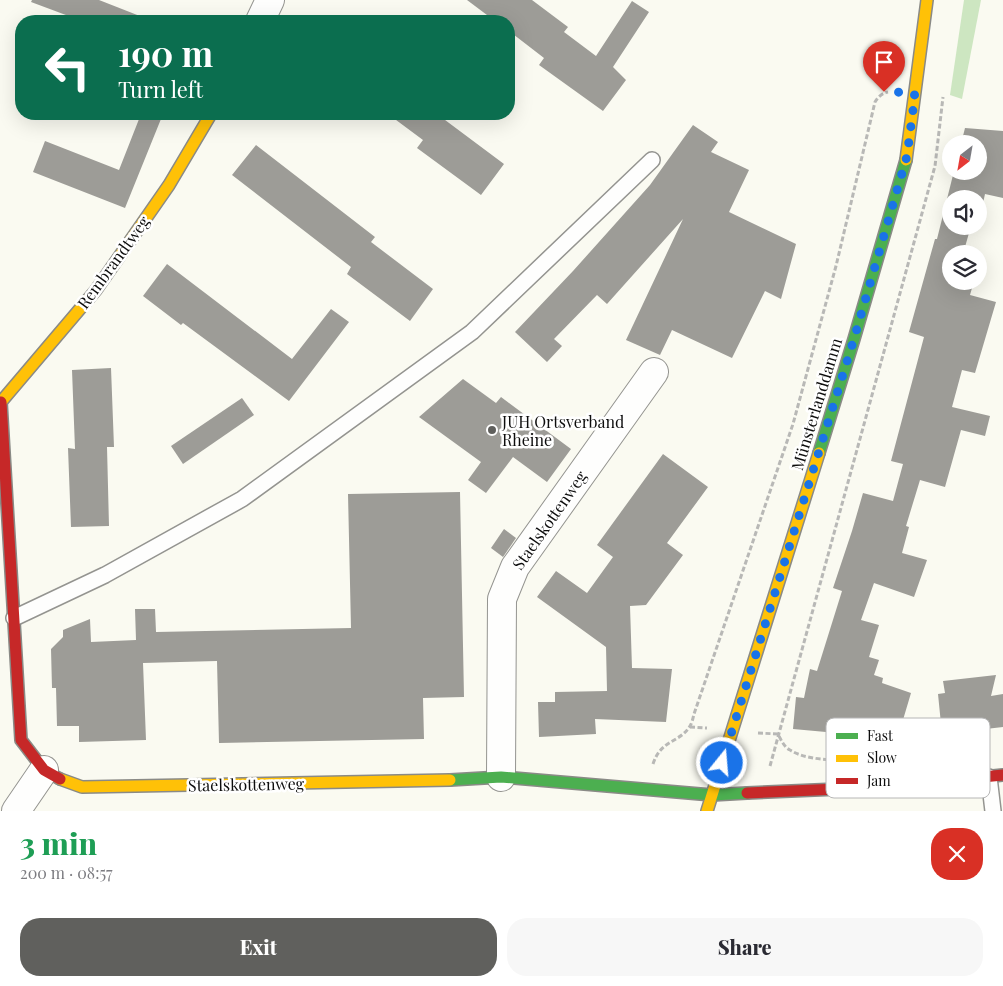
<!DOCTYPE html>
<meta charset="utf-8">
<style>
body{margin:0;font-family:"Playfair Display",serif;background:#f7f7f7;color:#2b2b33;height:100vh;display:flex;flex-direction:column;font-size:19px;white-space:nowrap}
*{box-sizing:border-box;margin:0}
p{font-size:16px;color:#7c7c81}
.icon{flex:none;width:28px;height:28px;fill:none;stroke:currentColor;stroke-width:2;stroke-linecap:round;stroke-linejoin:round}
.map{position:relative;height:811px;overflow:hidden}
.sheet{display:flex;flex-direction:column;background:#fff;flex:1}
.sheet>*{flex:none}
.hud{position:absolute;left:15px;top:15px;width:500px;height:105px;border-radius:20px;box-shadow:0 5px 20px #0002;background:#0b6e4f;color:#fff;overflow:hidden}
.needle{width:32px;rotate:211deg}
.tools{position:absolute;left:942px;top:135px;display:grid;gap:10px}
.tools a{display:grid;place-items:center;width:45px;height:45px;border-radius:50%;background:#fff;box-shadow:0 5px 20px #0002;font-size:25px}
.pin{position:absolute;display:grid;place-items:center;width:42px;height:42px;color:#fff;margin:-51px -21px;border-radius:50% 50% 50% 0;rotate:-45deg;box-shadow:0 0 5px #0007}
.pin .icon{rotate:45deg}
.me{position:absolute;width:55px;margin:-28px;rotate:17deg;stroke-linejoin:round;filter:drop-shadow(0 0 4px #0008)}
.turn{display:flex;align-items:center;gap:18px;height:105px;padding:0 20px;font-size:22px}
.turn .icon{width:65px;height:65px;stroke-width:2.5}
.turn b{display:block;font-size:35px;line-height:42px}
.round{display:grid;place-items:center;flex:none;width:52px;height:52px;border-radius:20px;background:#f7f7f7}
.head{display:flex;align-items:center;justify-content:space-between;height:85px;padding:0 20px}
h1{font-size:30px;font-weight:800;line-height:38px;color:#1e9e55}
.action{display:flex;gap:10px;margin-top:auto;padding:10px 20px}
.action a{flex:1;height:58px;border-radius:20px;background:#60605d;color:#fff;font-size:20px;font-weight:800;line-height:58px;text-align:center}
.action a+a{background:#f7f7f7;color:#2b2b33}
.map>svg:first-child{display:block}
.forest{fill:#cde6c1}
.building{fill:#9d9c97}
.lines{fill:none;stroke-linecap:round;stroke-linejoin:round}
.lane-casing{stroke:#949490;stroke-width:18}
.street-casing{stroke:#949490;stroke-width:30}
.fast-casing{stroke:#8a8a86;stroke-width:14}
.slow-casing{stroke:#8a8a86;stroke-width:14}
.jam-casing{stroke:#8a8a86;stroke-width:14}
.path{stroke:#b8b8b6;stroke-width:3;stroke-dasharray:5 2.5;stroke-linecap:butt}
.lane{stroke:#fefefd;stroke-width:15}
.street{stroke:#fefefd;stroke-width:28}
.fast{stroke:#4caf50;stroke-width:11}
.slow{stroke:#ffc107;stroke-width:11}
.jam{stroke:#c62828;stroke-width:11}
.route{stroke:#1a73e8;stroke-width:9;stroke-dasharray:0 16.2}
.poi-dot{fill:#60605d;stroke:#fff;stroke-width:2}
.labels{text-anchor:middle;dominant-baseline:central;stroke-width:5;stroke-linejoin:round;paint-order:stroke}
.street-label{font-size:16px;fill:#0d0d0d;stroke:#fff}
.poi-label{font-size:16px;fill:#0d0d0d;stroke:#fff;text-anchor:start}
.key{fill:#fff;stroke:#b6b6b6;stroke-width:1}
.key-label{font-size:14px;fill:#0d0d0d}
</style>
<div class="map">
<svg width="1003" height="811" viewBox="0 0 1003 811">
<rect width="100%" height="100%" fill="#fafaf1"/>
<path class="forest" d="M964,0H981L962,99L950,95Z"/>
<g class="building">
<path d="M32,0H99L150,20L82,21L31,2Z"/>
<path d="M467,0H532L568,27L564,32L596,56L632,1L649,12L613,67L626,80L603,111L539,65L544,58L509,31V21H495Z"/>
<path d="M141,114H163L125,208L33,172L45,141L119,170Z"/>
<path d="M388,114H437L504,164L481,195L417,148L423,140Z"/>
<path d="M693,125L718,142L711,152L749,170L729,212L796,244L781,299L765,291L732,358L672,330L660,355L626,340L683,219L607,304L597,295L554,339L562,346L547,362L515,332L573,271L650,185Z"/>
<path d="M965,128L1003,131V198L985,194L980,217L979,199H951V226H971L963,254H951V281H974L970,295L996,302L975,373L962,370L952,407L990,416L985,436L961,430L945,487L920,480L906,526L909,527L902,553L927,560L914,597L874,583L861,620L879,625L869,657L879,660L874,675L883,678L882,683L911,693L897,740L840,722L837,733L793,729L796,697L804,698L810,669L817,671L842,591L833,588L852,531L863,493L893,501L903,464L891,461L924,337L909,332L935,239H937L954,171H979V144H961Z"/>
<path d="M256,145L375,237L371,242L433,289L410,321L347,274L351,267L232,175Z"/>
<path d="M167,264L292,359L331,309L349,322L289,401L183,323L181,325L143,296Z"/>
<path d="M111,368L114,447H107L109,526L71,527L68,448L75,449L72,370Z"/>
<path d="M463,379L496,403L501,397L571,449L547,482L513,457L486,493L468,480L481,462L419,417Z"/>
<path d="M242,398L254,415L183,464L171,446Z"/>
<path d="M663,454L708,487L667,543L683,555L646,605L630,606L632,668L672,669L666,722L595,719L596,734L539,737L538,702H555V692L607,691L606,647L537,597L556,571L587,593L613,557L597,545Z"/>
<path d="M460,492L464,697L423,698L424,739L219,743L217,661L143,663L146,740L79,742V726H57L56,688H52L51,649L63,637V630L90,619L91,642L136,640L135,609H155L156,632L351,628L348,494Z"/>
<path d="M504,529L516,538L503,557L491,548Z"/>
<path d="M996,675L991,696L1003,694V727L942,734L938,694L945,693L943,681Z"/>
</g>
<g class="lines">
<defs>
<g id="lane">
<path d="M14,618L105,575L242,499L472,332L652,160"/>
<path d="M989,777L993,811"/>
</g>
<g id="street">
<path d="M260,21L270,0"/>
<path d="M501,777L502,599L515,567L654,372"/>
<path d="M16,811L44,770"/>
</g>
<g id="fast">
<path d="M819,453L854,339L906,160"/>
<path d="M450,780L501,777L712,795L747,793"/>
</g>
<g id="slow">
<path d="M906,160L927,0"/>
<path d="M1,402L96,290L169,185L211,114"/>
<path d="M60,779L82,787L450,780"/>
<path d="M707,811L819,453"/>
</g>
<g id="jam">
<path d="M1,402L21,740L44,770L60,779"/>
<path d="M747,793L885,787L1003,775"/>
</g>
</defs>
<use href="#lane" class="lane-casing"/>
<use href="#street" class="street-casing"/>
<use href="#fast" class="fast-casing"/>
<use href="#slow" class="slow-casing"/>
<use href="#jam" class="jam-casing"/>
<g class="path">
<path d="M690,727L707,728"/>
<path d="M758,733L778,734C781,740 784,747 790,750C812,764 852,759 877,759"/>
<path d="M653,764C661,739 680,743 690,726C692,723 693,718 694,714L793,424L836,266L875,102C878,97 882,93 888,92"/>
<path d="M770,766L935,166L943,97"/>
</g>
<use href="#lane" class="lane"/>
<use href="#street" class="street"/>
<use href="#fast" class="fast"/>
<use href="#slow" class="slow"/>
<use href="#jam" class="jam"/>
</g>
<g class="lines">
<path class="route" d="M722,763L854,339L907,156L915,95L892,91L884,92"/>
</g>
<circle class="poi-dot" cx="492" cy="430" r="5"/>
<g class="labels">
<g class="street-label">
<text transform="translate(113 262) rotate(-54)">Rembrandtweg</text>
<text transform="translate(816 404) rotate(-73)">Münsterlanddamm</text>
<text transform="translate(549 520) rotate(-55)">Staelskottenweg</text>
<text transform="translate(246 784) rotate(-1)">Staelskottenweg</text>
</g>
<g class="poi-label">
<text x="502" y="421">JUH Ortsverband<tspan x="502" dy="18">Rheine</tspan></text>
</g>
</g>
<rect x="826" y="718" width="164" height="80" rx="8" class="key"/>
<rect x="836" y="733" width="22" height="6" fill="#4caf50"/>
<rect x="836" y="755" width="22" height="7" fill="#ffc107"/>
<rect x="836" y="778" width="22" height="6" fill="#c62828"/>
<g class="key-label">
<text x="867" y="741">Fast</text>
<text x="867" y="763">Slow</text>
<text x="867" y="786">Jam</text>
</g>
</svg>
<div class="tools">
<a><svg class="needle" viewBox="-14 -14 28 28"><path d="M0-13l5 13h-10z" fill="#e53935"/><path d="M0 13l5-13h-10z" fill="#7c7c81"/></svg></a>
<a><svg class="icon" aria-label="sound" viewBox="0 0 24 24"><path d="M4 9h4l5-4v14l-5-4H4zM17 9q2 3 0 6"/></svg></a>
<a><svg class="icon" aria-label="layers" viewBox="0 0 24 24"><path d="M12 4l9 5-9 5-9-5zM3 14l9 5 9-5"/></svg></a>
</div>
<div class="pin" style="left:884px;top:92px;background:#d93025"><svg class="icon" aria-label="arrive" viewBox="0 0 24 24"><path d="M6 21V4h12l-3 4 3 4H6"/></svg></div>
<svg class="me" style="left:722px;top:763px" viewBox="-20 -20 40 40"><circle r="17" fill="#1a73e8" stroke="#fff" stroke-width="3"/><path d="M0-11L8 9 0 5-8 9z" fill="#fff"/></svg>
<div class="hud">
<div class="turn"><svg class="icon" aria-label="left" viewBox="0 0 24 24"><path d="M17 20v-9H6M10 6l-5 5 5 5"/></svg><div><b>190 m</b>Turn left</div></div>
</div>
</div>
<section class="sheet">
<div class="head"><div><h1>3 min</h1><p>200 m · 08:57</p></div><a class="round" style="background:#d93025;color:#fff"><svg class="icon" aria-label="close" viewBox="0 0 24 24"><path d="M6 6l12 12M18 6L6 18"/></svg></a></div>
<div class="action"><a>Exit</a><a>Share</a></div>
</section>
